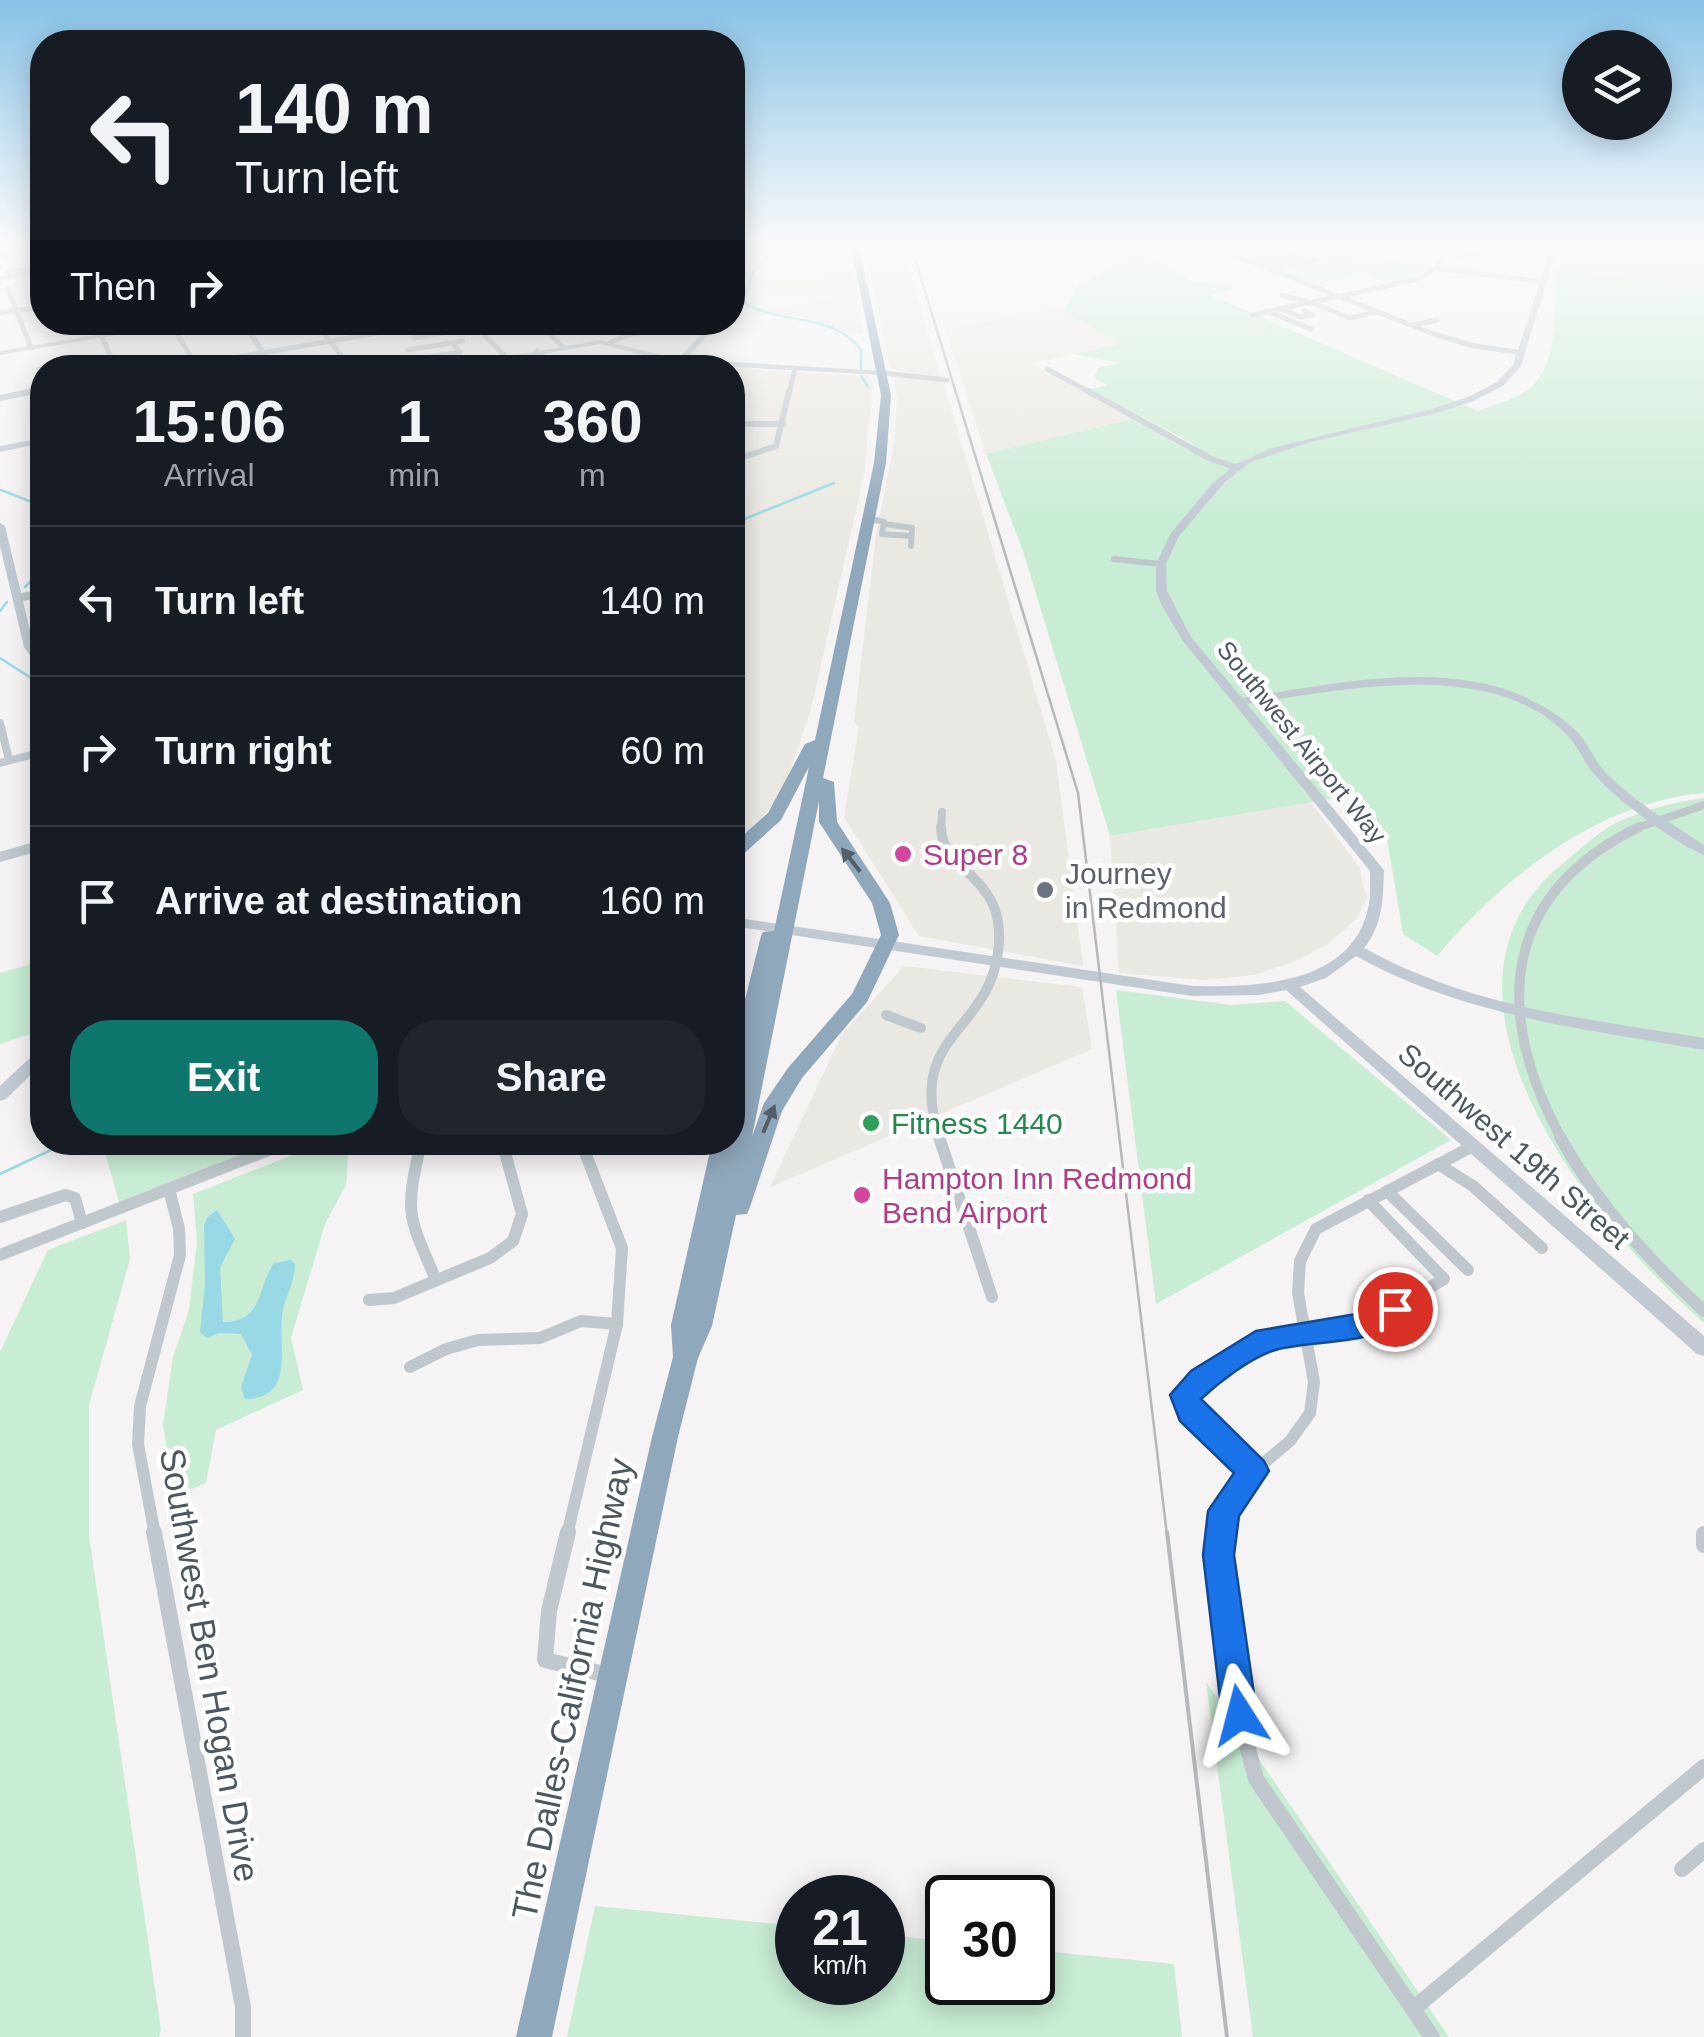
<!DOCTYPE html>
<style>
body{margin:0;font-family:Helvetica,sans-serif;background:#20242c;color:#f1f3f6;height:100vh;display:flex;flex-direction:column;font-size:38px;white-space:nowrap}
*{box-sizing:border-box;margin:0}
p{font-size:32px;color:#9ea1a6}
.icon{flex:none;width:55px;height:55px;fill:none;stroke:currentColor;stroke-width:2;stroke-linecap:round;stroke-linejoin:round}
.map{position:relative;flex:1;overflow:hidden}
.details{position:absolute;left:30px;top:355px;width:715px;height:800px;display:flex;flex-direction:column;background:#171b24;border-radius:40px;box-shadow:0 5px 25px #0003}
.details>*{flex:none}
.hud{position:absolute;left:30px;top:30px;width:715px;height:305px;border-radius:40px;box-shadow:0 5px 25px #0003;background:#171b24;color:#f1f3f6;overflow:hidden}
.fabs{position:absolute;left:1562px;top:30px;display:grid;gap:20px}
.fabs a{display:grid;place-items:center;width:110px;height:110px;border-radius:50%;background:#171b24;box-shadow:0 5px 25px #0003;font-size:50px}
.speed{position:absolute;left:775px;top:1875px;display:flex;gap:20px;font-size:50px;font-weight:700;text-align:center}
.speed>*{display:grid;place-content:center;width:130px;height:130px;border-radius:50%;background:#171b24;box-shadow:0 5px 25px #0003;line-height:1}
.speed small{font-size:25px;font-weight:400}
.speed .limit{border:5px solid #111;border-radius:15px;background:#fff;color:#111}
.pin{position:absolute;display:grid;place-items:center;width:85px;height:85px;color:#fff;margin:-42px;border:5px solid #fff;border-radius:50%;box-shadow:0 2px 10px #0007}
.me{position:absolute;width:110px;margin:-55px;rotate:351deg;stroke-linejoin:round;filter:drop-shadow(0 0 8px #0008)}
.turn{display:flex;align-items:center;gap:35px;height:210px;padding:0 40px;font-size:45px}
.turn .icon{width:130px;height:130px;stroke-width:2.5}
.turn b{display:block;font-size:70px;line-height:85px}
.then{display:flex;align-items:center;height:95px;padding:0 40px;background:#0003;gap:20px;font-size:38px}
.eta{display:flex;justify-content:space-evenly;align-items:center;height:170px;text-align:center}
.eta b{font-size:60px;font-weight:700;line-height:70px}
.action{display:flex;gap:20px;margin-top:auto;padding:20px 40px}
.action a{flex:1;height:115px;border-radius:40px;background:#0f766e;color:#fff;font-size:40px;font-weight:700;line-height:115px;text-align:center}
.action a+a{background:#20242c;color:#f1f3f6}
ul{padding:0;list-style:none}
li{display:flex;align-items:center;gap:30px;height:150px;padding:0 40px;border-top:2px solid #363941}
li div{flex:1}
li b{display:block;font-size:38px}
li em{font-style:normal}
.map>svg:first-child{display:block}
.commercial{fill:#eae8e2}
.airport{fill:#e2e4e6}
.green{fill:#c8ecd4}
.water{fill:#99d9e5}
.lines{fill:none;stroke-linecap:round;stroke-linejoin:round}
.stream{stroke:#99d9e5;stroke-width:2.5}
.street-far5{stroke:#c0c8cd;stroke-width:5}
.street-far4{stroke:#c0c8cd;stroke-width:6}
.street-far3{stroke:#c0c8cd;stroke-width:8}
.street-far2{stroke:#c0c8cd;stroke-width:10}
.street-far1{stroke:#c0c8cd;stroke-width:12}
.street{stroke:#c0c8cd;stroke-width:16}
.secondary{fill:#c1cad2;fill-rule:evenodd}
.highway{fill:#90a8bc;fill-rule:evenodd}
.rail-far1{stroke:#b6b9bc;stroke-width:2.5}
.rail{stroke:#b6b9bc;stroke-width:4}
.oneway{fill:#535f68}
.route{fill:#1a73e8;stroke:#114b97;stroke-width:2.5}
.hotel-dot{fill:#d1479c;stroke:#fff;stroke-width:4}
.worship-dot{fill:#6b7280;stroke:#fff;stroke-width:4}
.leisure-dot{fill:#2e9e5b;stroke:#fff;stroke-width:4}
.labels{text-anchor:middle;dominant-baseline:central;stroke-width:9;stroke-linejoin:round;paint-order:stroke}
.far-street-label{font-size:25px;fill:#4c575f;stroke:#fff}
.hotel-label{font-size:30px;fill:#b23c85;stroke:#fff;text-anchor:start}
.worship-label{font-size:30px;fill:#5b616d;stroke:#fff;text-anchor:start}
.leisure-label{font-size:30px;fill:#27864d;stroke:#fff;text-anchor:start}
.street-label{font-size:30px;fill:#4c575f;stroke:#fff}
.near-street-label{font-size:35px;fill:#4c575f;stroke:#fff}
</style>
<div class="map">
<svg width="1704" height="2037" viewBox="0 0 1704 2037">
<rect width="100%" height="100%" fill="#f5f3f3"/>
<g class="commercial">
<path d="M868,265H908L941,378L890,369Z"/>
<path d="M852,271L858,291L760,293L761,279L825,277V272Z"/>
<path d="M856,295L864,334L849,333L804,317L763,311Z"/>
<path d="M1064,307L1062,311L1126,343L1032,363L1132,419L986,454L945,329Z"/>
<path d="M732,368L868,377L873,381L864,474L811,709L784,789L754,829L732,845Z"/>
<path d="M900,376L943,382L1056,761L1083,966L919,936L844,817L859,728L854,722L876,535L894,444L897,399L894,379Z"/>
<path d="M1311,802L1359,867L1367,898L1356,919L1329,943L1300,959L1254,975L1204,980L1119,973L1110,836Z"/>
<path d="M904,966L1082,987L1092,1049L770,1187L842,1034Z"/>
</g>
<path class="airport" d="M1562,242H1704V291L1555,269Z"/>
<g class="green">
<path d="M1205,242H1271L1310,257L1269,267Z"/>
<path d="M1343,254L1350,256L1430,268L1419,276L1390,284L1364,273L1313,284L1275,269Z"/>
<path d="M1131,255L1152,257L1194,282L1236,287L1210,295L1478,411C1494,405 1515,400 1529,389C1560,364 1554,305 1555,269L1704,291V793C1598,802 1504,877 1437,956L1403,934L1387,839L1348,796L1110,836L1023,551L986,454L1132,419L1191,452L1193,444L1091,389L1107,385L1094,378L1098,368L1121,363L1074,354L1125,343L1062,311L1079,285Z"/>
<path d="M1704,798V1323C1593,1226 1401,988 1567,860C1582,848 1599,831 1616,823C1641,811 1677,801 1704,798Z"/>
<path d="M34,963L42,973V1030L0,1044V973Z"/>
<path d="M1116,990L1231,1005L1285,1001L1451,1140L1156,1304Z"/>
<path d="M102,1142L274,1143L119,1202Z"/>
<path d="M323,1143H349L346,1185L325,1224L291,1338L303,1390L216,1430L206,1483L174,1496L163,1424L173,1357L189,1310L197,1242L193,1194Z"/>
<path d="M126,1220L130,1259L89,1405V1536L161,2030L159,2037H0V1352L48,1250Z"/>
<path d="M1206,1682L1449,2037H1253Z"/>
<path d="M595,1906L797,1926L798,1982H882L883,1935L947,1941L948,1982H1032L1033,1950L1174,1964L1182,2037H567Z"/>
</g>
<path class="water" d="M217,1210L235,1239L220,1267L223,1322C264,1322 257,1287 274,1263L290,1260L295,1264C295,1282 286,1294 283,1310C276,1342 298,1399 245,1399L241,1387L252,1355L241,1334L219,1333L207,1338L200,1332L205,1284L204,1226L207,1218Z"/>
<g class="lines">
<g class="stream">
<path d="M771,242V253L753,272L743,302C781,326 832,311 861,350V369"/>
<path d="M861,376L868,387"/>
<path d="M1,490L32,502L42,523"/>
<path d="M732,524L834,483"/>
<path d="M25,587L42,570"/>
<path d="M0,611L7,602"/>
<path d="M0,658L42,685"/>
<path d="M42,855V873"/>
<path d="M42,875V952"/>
<path d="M0,1174L68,1142"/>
</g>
<g class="street-far5">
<path d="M31,242L42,245"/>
<path d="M1202,242L1431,333L1470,345L1522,353"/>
<path d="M1439,253L1477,257L1480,254"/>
<path d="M0,255L19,254"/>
<path d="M1270,268L1316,260"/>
<path d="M1436,268L1544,282"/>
<path d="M8,277V272L42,267"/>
<path d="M8,289L31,348"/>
<path d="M1282,295L1308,302"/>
<path d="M1313,303L1349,318L1377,312"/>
<path d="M1279,308L1301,317L1313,315L1305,311"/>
<path d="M1267,311L1311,329"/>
<path d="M0,313L42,307"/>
<path d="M1253,315L1419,279L1436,268L1445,249L1443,242"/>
<path d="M95,322L116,368"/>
<path d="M170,322L197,367"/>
<path d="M315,322L351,368"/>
<path d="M536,322L563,347"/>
<path d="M1413,325L1437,320"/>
<path d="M477,327L493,322"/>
<path d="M483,334L506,357"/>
<path d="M414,338L469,328L465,322"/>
<path d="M611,342L632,334L689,325"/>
<path d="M408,350L463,341"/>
<path d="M537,351L553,365"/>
<path d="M413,360L460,352L452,343"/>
<path d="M176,368L440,322"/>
<path d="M39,369L42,379"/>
<path d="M1047,369L1093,394"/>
<path d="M883,373L947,380"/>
<path d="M21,394L42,390"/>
<path d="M789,394L795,369"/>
</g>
<g class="street-far4">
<path d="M1088,391L1211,459L1235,467"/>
<path d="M0,398L34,391"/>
<path d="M732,424H783"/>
<path d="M732,461L776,446L789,391"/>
<path d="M868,518L884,522L882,534L911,536"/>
<path d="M885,524L912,528L911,546"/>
<path d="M1114,559L1160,564"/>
</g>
<g class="street-far3">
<path d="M18,598L42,593"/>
<path d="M0,723L9,760"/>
<path d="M941,829L942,812"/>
<path d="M1634,829L1704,805"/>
</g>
<g class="street-far2">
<path d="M0,857L42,845"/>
<path d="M886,1015L921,1028"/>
<path d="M940,1140C905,1035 987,1034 998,953C1009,874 942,875 941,827"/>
<path d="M1562,1140C1493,1013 1500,895 1639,827"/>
</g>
<g class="street-far1">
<path d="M939,1137L992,1297"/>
<path d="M1560,1137C1597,1204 1649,1260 1704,1311"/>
<path d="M421,1142C405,1214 407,1213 436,1280"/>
<path d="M581,1142L622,1248L617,1324"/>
<path d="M1438,1164L1473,1186L1542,1248"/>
<path d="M1387,1191L1468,1270"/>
<path d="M0,1217L65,1195L75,1198L82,1223"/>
<path d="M0,1255L289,1142"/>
<path d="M369,1300L394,1298L490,1258L513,1241L522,1214L502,1142"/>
<path d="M410,1367L446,1349L478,1340L540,1338L581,1321L617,1324L567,1535"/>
<path d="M1254,1471L1190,1412L1185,1395L1201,1380L1266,1340L1367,1324L1444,1279L1368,1200"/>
<path d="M155,1535L138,1444L140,1406L180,1255L179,1229L169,1189"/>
<path d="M1220,1535L1223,1511L1254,1471L1290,1441L1310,1413L1314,1382L1298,1293L1300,1261L1316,1229L1473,1146"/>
</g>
<g class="street">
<path d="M154,1532L243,2007V2037"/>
<path d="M568,1532L549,1611L545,1660L612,1676"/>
<path d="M1221,1532L1218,1555L1239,1715L1256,1779L1432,2037"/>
<path d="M1704,1534V1545"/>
<path d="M1682,1869L1704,1850"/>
<path d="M1413,2009L1704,1767"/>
</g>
<g class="secondary">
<path d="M745,242H751L735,302L732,304V288Z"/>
<path d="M1553,242H1559L1521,366L1503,386L1474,401L1437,413L1311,442L1251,462L1226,481L1179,536L1166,564L1167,591L1191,637L1242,698C1348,682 1485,648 1574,729C1588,741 1593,759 1605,772C1634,802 1670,822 1704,845V855C1676,844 1614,798 1594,774C1584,763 1579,747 1568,736C1493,656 1342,690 1247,704L1384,870C1383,898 1383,925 1364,948C1473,1008 1583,1018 1704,1038V1050C1585,1029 1464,1016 1356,956L1326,978L1300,987L1704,1336V1356L1697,1354L1286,990L1259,995L1192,996L732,926V917L1192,986C1255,987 1350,986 1368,909C1371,897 1370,883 1370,871L1183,641L1162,606L1156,591V564L1171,533L1212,484L1236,464L1272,448L1432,409L1468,397L1497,382L1513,365Z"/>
<path d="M42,270V274L0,280V276Z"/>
<path d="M172,322H191L0,355V351Z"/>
<path d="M239,322H246L277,368H270Z"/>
<path d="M713,322H720L686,359L883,371L887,373L883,375L682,364L677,367L673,365L674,363L600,344L462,368H443L600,340L678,359Z"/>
<path d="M42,438V443L0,452V446Z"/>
<path d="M0,523L5,526L34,647L42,657V667L38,666L24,647L0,546Z"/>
<path d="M42,748V756L0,767V759Z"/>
<path d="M42,1049V1064L6,1099L0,1101V1086L37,1051Z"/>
</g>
<path class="highway" d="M850,242H858L891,395L886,463L823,778L834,782L837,822L890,903L899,935L867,1002L802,1078L782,1111L750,1207L747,1214L736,1215L712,1326L698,1358L678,1437L552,2037H516L652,1437L673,1357L671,1325L712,1142H732L737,1103L732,1105V1051L761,936L763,932L774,931L809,767L781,820L738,859L732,860V845L768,813L805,744L815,740L874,463L881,395ZM819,801V822L872,903L881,935L852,994L788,1068L764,1103L752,1137Z"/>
<path class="rail-far1" d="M910,242L1078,793L1167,1535"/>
<path class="rail" d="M1167,1532L1227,2037"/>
</g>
<defs><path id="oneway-solid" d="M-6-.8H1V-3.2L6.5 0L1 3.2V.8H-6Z" transform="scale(2.5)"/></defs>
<g class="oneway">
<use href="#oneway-solid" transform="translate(851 860) rotate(-128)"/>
<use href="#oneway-solid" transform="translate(769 1119) rotate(-67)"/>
</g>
<linearGradient id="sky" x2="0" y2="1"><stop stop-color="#88c3e7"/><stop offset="0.46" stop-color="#fafafa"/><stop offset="1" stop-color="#fafafa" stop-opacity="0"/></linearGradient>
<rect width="1704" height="528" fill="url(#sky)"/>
<path class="route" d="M1395,1297L1405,1300L1409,1309C1389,1349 1308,1338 1272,1351C1248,1360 1219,1382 1201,1399L1264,1461L1269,1471L1239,1516L1234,1555L1257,1715L1252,1728L1240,1733L1227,1728L1222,1715L1203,1555L1208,1511L1234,1473L1180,1421L1170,1395L1191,1371L1256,1331L1362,1313Z"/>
<g class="hotel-dot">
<circle cx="903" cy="854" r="10"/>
<circle cx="862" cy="1195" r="10"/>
</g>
<circle class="worship-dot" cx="1045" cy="890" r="10"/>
<circle class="leisure-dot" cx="871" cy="1123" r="10"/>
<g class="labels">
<g class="far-street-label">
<text transform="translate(1302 742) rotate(51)">Southwest Airport Way</text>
</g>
<g class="hotel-label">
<text x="923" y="854">Super 8</text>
<text x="882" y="1178">Hampton Inn Redmond<tspan x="882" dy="34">Bend Airport</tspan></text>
</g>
<g class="worship-label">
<text x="1065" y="873">Journey<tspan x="1065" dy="34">in Redmond</tspan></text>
</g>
<g class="leisure-label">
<text x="891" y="1123">Fitness 1440</text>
</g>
<g class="street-label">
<text transform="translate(1514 1146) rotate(41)">Southwest 19th Street</text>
</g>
<g class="near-street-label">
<text transform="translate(210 1665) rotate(80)">Southwest Ben Hogan Drive</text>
<text transform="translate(572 1689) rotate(-78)">The Dalles-California Highway</text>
</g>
</g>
</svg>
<div class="fabs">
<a><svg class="icon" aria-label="layers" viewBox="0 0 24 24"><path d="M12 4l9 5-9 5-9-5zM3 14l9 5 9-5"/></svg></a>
</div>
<div class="speed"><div>21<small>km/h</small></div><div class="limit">30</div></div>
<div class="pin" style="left:1395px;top:1309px;background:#d93025"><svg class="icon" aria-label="arrive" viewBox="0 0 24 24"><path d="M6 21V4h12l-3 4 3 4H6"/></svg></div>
<svg class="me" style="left:1240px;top:1715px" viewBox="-20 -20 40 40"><path d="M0-17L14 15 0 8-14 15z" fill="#1a73e8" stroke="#fff" stroke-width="4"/></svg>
<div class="hud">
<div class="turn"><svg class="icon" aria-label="left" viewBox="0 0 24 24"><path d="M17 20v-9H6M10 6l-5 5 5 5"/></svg><div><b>140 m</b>Turn left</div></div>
<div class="then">Then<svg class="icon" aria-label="right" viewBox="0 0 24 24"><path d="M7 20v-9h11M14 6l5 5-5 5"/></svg></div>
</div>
<section class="details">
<div class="eta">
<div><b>15:06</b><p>Arrival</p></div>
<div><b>1</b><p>min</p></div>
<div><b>360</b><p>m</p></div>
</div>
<ul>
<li><svg class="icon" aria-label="left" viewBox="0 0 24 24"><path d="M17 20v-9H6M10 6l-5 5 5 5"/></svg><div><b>Turn left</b></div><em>140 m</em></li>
<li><svg class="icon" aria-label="right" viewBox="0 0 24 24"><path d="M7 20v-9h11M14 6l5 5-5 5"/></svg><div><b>Turn right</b></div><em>60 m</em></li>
<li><svg class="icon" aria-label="arrive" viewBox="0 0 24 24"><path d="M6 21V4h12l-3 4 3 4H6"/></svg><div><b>Arrive at destination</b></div><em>160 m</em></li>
</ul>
<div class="action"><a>Exit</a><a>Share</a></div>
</section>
</div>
